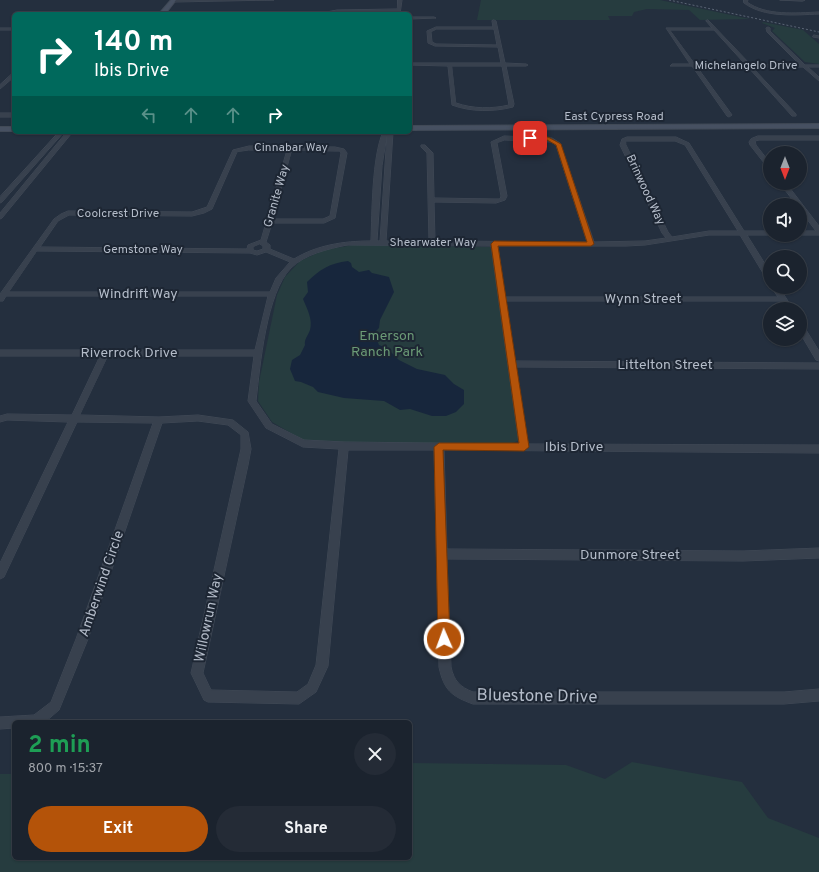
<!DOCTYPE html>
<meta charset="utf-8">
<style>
body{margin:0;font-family:Overpass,sans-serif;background:#242b36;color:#f1f3f6;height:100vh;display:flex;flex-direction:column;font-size:15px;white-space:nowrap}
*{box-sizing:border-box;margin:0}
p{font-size:13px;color:#a0a4aa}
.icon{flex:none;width:22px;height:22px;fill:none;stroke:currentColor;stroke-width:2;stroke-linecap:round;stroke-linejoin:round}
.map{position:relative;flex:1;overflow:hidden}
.side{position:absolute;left:12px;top:720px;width:400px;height:140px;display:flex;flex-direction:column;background:#1b232e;border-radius:6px;box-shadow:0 1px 3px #0004,0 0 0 1px #39404a}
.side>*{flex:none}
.banner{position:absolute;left:12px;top:12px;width:400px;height:122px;border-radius:6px;box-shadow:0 1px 3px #0004,0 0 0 1px #39404a;background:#00695c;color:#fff;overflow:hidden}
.needle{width:26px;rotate:180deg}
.buttons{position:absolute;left:763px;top:146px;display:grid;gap:8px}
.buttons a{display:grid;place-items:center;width:44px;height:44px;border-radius:50%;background:#1b232e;box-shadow:0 1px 3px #0004,0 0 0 1px #39404a;font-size:20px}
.pin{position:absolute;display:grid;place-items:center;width:34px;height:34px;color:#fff;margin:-17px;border-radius:8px;box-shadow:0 2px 6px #0006}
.me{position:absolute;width:44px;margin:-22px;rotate:358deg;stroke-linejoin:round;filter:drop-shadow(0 0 3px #0008)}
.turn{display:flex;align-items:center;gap:14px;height:84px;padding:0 16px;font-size:18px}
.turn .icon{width:52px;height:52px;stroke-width:2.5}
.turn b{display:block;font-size:28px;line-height:34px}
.lanes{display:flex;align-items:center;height:38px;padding:0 16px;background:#0003;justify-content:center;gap:20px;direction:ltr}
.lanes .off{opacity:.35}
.round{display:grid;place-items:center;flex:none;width:42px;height:42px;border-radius:21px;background:#242b36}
.overview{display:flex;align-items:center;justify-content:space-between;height:68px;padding:0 16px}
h1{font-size:24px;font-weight:700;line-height:30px;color:#1e9e55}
.cta{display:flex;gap:8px;margin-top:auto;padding:8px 16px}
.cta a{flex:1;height:46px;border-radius:24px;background:#b45309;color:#fff;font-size:16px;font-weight:700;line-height:46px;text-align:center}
.cta a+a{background:#242b36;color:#f1f3f6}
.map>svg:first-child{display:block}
.green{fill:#263c3f}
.water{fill:#17263c}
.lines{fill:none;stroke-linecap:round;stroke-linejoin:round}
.street-casing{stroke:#414a57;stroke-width:1}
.secondary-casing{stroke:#414a57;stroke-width:2}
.street{fill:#38414e;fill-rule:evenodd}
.secondary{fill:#465061;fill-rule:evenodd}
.rail{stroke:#5a6575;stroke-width:1;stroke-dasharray:2 2;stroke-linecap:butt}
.route{fill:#b45309;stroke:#753606}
.labels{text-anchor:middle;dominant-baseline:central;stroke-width:4;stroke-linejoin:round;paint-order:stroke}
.far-street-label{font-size:12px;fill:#b4bcc9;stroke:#1d2633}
.street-label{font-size:14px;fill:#b4bcc9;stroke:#1d2633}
.park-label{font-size:14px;fill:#6b9a76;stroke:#1d2633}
.near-street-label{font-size:17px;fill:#b4bcc9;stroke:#1d2633}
</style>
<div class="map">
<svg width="819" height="872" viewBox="0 0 819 872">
<rect width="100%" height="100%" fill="#242f3e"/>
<g class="green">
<path d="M481,0H660L750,19L700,20L689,10L647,9L634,12L632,16H608L610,20H477Z"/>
<path d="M763,22L803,30L819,44V64L805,62L772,31L775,28L762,23Z"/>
<path d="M353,245L491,247L520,440L508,445L342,442L303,440L272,422L258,401L259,382L277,295L285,277L300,261L324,250Z"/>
<path d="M632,762L742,782L768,818L819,838V872H0V774H14V858H410V763L566,765L605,779Z"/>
</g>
<path class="water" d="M348,261L351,263L352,267L359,272L369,270L372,273L389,277L394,292L380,320L379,328L374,333L379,345L387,348L399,360L417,369L445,375L454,384L464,390V404L456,412L446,416H432L410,409L400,410L384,401L344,398L318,392L313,387L301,382L295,381L290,369L292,360L300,355L305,345C304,339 308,336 310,330C313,319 307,309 303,299L308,292L307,282C319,270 330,263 348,261Z"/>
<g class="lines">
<defs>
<g id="street">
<path d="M174,0H274L174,2L172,1Z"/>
<path d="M398,0H402L400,14H396L397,11L337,12L316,14L337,10L397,9Z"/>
<path d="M744,0H748L747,2C766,16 796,13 819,12V14C795,15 764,18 744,3Z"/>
<path d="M780,0H805L803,1Z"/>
<path d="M410,17H434L436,18L410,19Z"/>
<path d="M494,20L496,21L505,63L526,64L528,65L526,66H506L514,104L513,107C493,112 471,112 452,105L448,66L410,65V63H501L498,47L435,46L428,43L427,31L436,27H493L492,21ZM437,29H494L497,45L436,44L432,42L431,32ZM452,66H502L509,105C492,109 473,109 456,103Z"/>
<path d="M708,20L750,64L800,65L767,32L766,28L768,27L770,28V31L805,65H819V67H808L819,77V81L803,67H752L796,114V116H792L748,67H697L727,108L732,115L729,117L727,116L692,66H670L672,64H690L666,28H712L706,21ZM670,30H714L745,64H695Z"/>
<rect x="0" y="28" width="14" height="2"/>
<path d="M814,35L819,36V38L813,37Z"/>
<path d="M12,74H14V77L0,89V85Z"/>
<rect x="0" y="113" width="14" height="4"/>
<path d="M59,132H70L71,134L2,218L0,219V213L65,134L64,132L2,202L0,203V197Z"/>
<path d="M383,132H393L386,241H429L427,153L421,147V145H425L433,153L434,198L496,199H500L501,196L491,142L504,136L552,138L560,143L594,242L645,241L666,238L662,233L620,145L622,139L627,137H676L689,143L744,231H770V235H747L770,272V280L766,278L740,235H709L645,245L626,246H498L505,297H778L771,287H779L793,309H785L780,301H506L515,361L819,363V369L516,367L528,444L819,445V453L444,450L447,549L743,551L819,548V558L743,561L447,559L451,667C454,681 460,687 473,692H784L819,689V701L784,704H473C451,696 444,690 439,667L434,450H348L328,666L316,692L299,704L208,702L204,700L191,673L241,449V435L228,425L198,421L162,423L88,639L59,710L45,722H14V728L0,729V717L34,715L51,702L76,639L153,423L77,422L4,577L0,579V563L68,422L7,420L0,422V416L7,414L72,415L100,356H0V350H255L268,296H6L3,301H0V294L54,219L61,214L68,211L192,212L207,207L233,150L249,146L335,147L344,149L347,153L335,218L324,223H272L266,242L270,245V249L294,259C317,245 344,241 371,241C372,213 372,156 383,132ZM387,135L380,241H377L382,166ZM505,140L551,142L556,145L587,242L435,241L434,202L496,203L505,200L507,196L497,143ZM626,141H675L685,145L738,231H709L672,237L668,232L626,145ZM249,150H287L261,240L248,245L247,249L40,247L58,221L69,215L192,216L204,213L212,209L237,152ZM292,150L335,151H340L341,153L330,216L323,219H273ZM260,244L263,246V249L257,251L253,250V247ZM347,245L491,246L519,444L344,442L304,440L272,424L256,401C260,366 266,293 291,268C305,254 328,249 347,245ZM37,251L250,253L257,255L266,252L290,262L276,278L270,292H9ZM108,356H254L248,401L266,428L303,447L339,449L316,665L308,684L297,692L211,690L203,673L248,465L251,449L248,432L233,420L198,415L159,417L80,415Z"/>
<path d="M758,136H819V140H759L755,141L756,145L770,163V169L768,168L750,145L749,142L751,139Z"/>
<path d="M780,183H786L819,226V235H800V231H816L800,210V205H797Z"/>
<path d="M800,324L803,325L819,351V361L816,360L800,333Z"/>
</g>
<g id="secondary">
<path d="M171,0H176L165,14H159Z"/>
<path d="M819,124V128L410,130V126Z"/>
<rect x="0" y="127" width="14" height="4"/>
</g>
</defs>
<use href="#street" class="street-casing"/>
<use href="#secondary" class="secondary-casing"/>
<use href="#street" class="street"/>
<use href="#secondary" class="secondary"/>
<path class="rail" d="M669,0L819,32"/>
</g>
<path class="route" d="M530,137H548L561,144L594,244L591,246H498L529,447L524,451L443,450L450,639L448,643L444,645L440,643L438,639L434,447L439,443H519L491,244L494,241L587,242L556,145L547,140L528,139L527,138Z"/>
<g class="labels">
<g class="far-street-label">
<text x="746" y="66">Michelangelo Drive</text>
<text x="614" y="117">East Cypress Road</text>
<text x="291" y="148">Cinnabar Way</text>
<text transform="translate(645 190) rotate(65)">Brinwood Way</text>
<text transform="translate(277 196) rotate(-74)">Granite Way</text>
<text x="118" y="214">Coolcrest Drive</text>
<text x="433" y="243">Shearwater Way</text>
<text x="143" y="250">Gemstone Way</text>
</g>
<g class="street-label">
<text x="138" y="294">Windrift Way</text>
<text x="643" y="299">Wynn Street</text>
<text x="129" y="353">Riverrock Drive</text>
<text x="665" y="365">Littelton Street</text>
<text x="574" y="447">Ibis Drive</text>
<text x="630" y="555">Dunmore Street</text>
<text transform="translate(102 584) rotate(-71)">Amberwind Circle</text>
<text transform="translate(209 618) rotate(-78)">Willowrun Way</text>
</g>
<g class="park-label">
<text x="387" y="336">Emerson<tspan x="387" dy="16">Ranch Park</tspan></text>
</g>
<g class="near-street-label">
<text transform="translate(537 697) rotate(1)">Bluestone Drive</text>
</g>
</g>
</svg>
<div class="buttons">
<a><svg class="needle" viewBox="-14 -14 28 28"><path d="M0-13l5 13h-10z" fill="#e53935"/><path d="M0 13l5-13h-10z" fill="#a0a4aa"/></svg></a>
<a><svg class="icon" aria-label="sound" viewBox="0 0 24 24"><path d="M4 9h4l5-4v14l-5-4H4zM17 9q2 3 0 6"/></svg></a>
<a><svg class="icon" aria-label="search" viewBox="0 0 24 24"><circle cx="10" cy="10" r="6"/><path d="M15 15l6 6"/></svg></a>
<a><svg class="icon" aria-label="layers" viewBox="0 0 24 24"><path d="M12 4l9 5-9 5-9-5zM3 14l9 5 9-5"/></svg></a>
</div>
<div class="pin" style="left:530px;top:138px;background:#d93025"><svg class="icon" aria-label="arrive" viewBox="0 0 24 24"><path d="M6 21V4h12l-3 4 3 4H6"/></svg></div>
<svg class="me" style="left:444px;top:639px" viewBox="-20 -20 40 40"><circle r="17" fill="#b45309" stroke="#fff" stroke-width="3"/><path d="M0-11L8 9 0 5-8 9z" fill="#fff"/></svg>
<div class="banner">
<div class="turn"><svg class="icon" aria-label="right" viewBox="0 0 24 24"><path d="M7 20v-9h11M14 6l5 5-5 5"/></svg><div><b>140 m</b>Ibis Drive</div></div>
<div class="lanes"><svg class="icon off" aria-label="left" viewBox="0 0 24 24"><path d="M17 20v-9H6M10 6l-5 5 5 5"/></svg><svg class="icon off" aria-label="ahead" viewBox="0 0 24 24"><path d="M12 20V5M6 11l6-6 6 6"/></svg><svg class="icon off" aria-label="ahead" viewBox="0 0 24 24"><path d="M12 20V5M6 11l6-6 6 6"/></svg><svg class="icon" aria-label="right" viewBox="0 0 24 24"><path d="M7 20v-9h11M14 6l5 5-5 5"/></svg></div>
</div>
<section class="side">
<div class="overview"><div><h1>2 min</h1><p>800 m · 15:37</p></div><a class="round"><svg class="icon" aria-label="close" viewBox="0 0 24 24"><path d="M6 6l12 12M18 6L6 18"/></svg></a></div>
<div class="cta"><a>Exit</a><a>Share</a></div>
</section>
</div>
